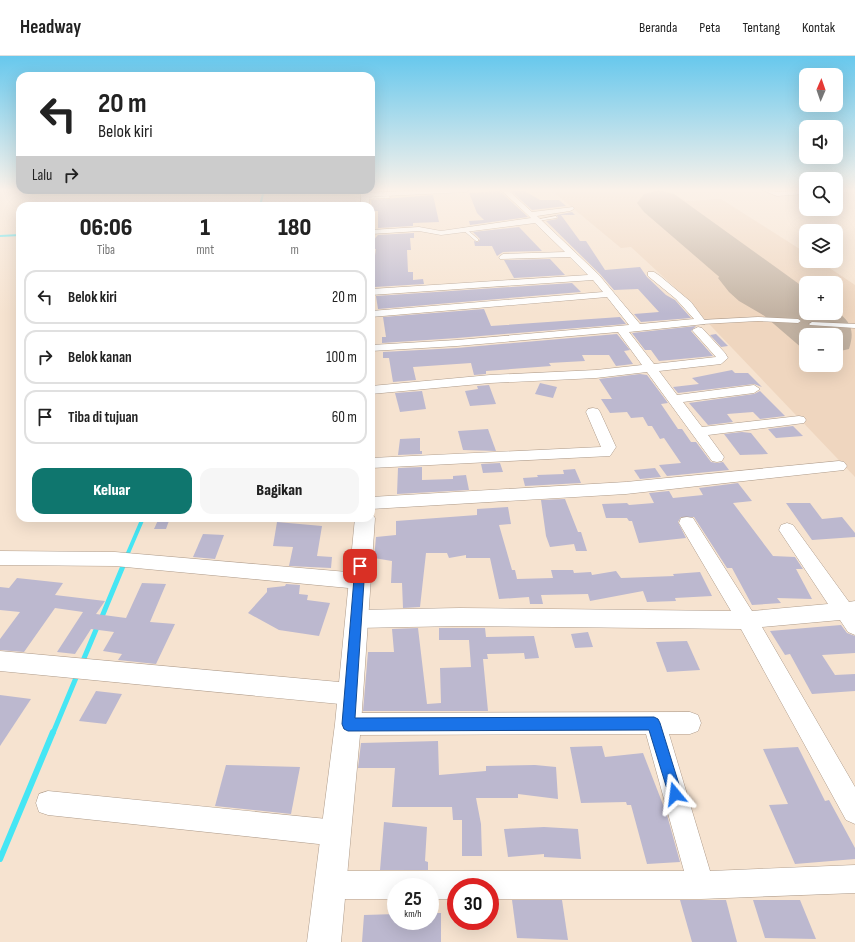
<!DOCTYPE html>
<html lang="id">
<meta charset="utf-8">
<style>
body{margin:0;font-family:"Sofia Sans Condensed",sans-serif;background:#f6f6f6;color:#222;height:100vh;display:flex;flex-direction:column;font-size:15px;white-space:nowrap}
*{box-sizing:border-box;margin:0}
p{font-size:13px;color:#767676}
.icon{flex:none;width:22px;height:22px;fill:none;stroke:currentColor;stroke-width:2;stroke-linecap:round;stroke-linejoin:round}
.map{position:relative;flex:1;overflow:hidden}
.panel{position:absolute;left:16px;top:146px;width:359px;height:320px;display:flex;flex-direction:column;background:#fff;border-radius:12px;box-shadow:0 4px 16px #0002}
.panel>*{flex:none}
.banner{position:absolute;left:16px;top:16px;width:359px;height:122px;border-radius:12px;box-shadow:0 4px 16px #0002;background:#fff;color:#222;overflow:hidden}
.needle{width:26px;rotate:2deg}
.buttons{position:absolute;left:799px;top:12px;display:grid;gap:8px}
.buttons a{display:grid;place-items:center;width:44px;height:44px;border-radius:8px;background:#fff;box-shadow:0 4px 16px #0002;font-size:20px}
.speed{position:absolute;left:387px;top:822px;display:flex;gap:8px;font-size:20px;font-weight:700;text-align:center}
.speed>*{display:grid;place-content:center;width:52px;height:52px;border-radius:50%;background:#fff;box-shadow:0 4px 16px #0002;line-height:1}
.speed small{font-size:10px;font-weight:400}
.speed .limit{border:6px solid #d22;background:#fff;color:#111}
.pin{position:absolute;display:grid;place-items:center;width:34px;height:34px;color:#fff;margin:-17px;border-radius:8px;box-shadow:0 2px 6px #0006}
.me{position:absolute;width:44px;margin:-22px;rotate:344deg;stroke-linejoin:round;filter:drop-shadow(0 0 3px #0008)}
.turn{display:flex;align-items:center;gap:14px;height:84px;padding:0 16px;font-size:18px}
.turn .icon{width:52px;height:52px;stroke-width:2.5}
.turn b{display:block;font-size:28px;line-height:34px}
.then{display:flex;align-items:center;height:38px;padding:0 16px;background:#0003;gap:8px;font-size:15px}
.eta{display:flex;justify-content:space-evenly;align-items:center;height:68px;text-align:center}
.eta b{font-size:24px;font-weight:800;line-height:28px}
.cta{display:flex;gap:8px;margin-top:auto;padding:8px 16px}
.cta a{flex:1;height:46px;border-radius:12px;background:#0f766e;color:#fff;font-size:16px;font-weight:800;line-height:46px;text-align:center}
.cta a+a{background:#f6f6f6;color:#222}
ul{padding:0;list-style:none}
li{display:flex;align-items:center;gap:12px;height:54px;margin:0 8px 6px;padding:0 8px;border:2px solid #e0e0e0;border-radius:12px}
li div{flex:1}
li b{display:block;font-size:15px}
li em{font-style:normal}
header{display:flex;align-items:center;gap:24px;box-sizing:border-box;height:56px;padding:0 20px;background:#fff;border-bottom:1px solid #e0e0e0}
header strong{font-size:19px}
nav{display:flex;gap:22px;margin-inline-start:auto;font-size:14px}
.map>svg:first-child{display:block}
.built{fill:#efd6bf;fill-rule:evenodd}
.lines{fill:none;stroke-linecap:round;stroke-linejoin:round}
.stream-far3{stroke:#45e6f4;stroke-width:2}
.stream-far2{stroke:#45e6f4;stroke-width:4}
.stream-far1{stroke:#45e6f4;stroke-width:5}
.stream{stroke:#45e6f4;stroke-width:6}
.taxiway{fill:#c2b2a2;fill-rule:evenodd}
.runway{fill:#c2b2a2;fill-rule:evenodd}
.building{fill:#bcb8cf}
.service-casing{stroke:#af9c8b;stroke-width:1}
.minor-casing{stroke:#af9c8b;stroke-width:1}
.tertiary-casing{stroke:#af9c8b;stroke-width:1}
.service{fill:#fff;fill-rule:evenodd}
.minor{fill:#fff;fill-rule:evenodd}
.tertiary{fill:#fff;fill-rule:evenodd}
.route{fill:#1a73e8;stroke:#114b97}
</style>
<header>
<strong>Headway</strong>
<nav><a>Beranda</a><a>Peta</a><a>Tentang</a><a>Kontak</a></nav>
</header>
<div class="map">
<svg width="855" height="886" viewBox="0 0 855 886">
<rect width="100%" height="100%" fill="#f6e3d0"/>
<path class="built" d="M551,134H668L686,145L721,143L806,197V205H819L855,229V421L671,228L631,191L621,192ZM806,227H836V257H806ZM806,279H836V309H806Z"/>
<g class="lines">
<g class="stream-far3">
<path d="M260,150L264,134"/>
<path d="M0,180L20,179"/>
</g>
<path class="stream-far2" d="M122,511L143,462"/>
<g class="stream-far1">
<path d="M101,563L123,510"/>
<path d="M82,607L98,569"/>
<path d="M53,677L78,617"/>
</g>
<path class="stream" d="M0,803L53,676"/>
<path class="taxiway" d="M735,211L758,214L761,219L758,224L744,225L768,242L832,271L836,277L835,279H806L763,259L739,245L729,236L718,222L727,213Z"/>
<path class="runway" d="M659,134L674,138L806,233V257H836V255C851,266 855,274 849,293L836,296V279H806V294L803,293L644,156L637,147L644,138Z"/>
</g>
<g class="building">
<path d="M496,135H500L528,161L470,169L469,165L484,164L477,157L469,137Z"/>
<path d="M511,135H525L540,144H559L566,150L532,154Z"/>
<path d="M433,139L439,166L413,167V170L378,172V155H372L371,144Z"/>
<path d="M572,156L575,159H561L580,185H586L605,214L640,211L647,221L666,239L675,244L691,262L641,266L634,258L659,256L638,233L614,234L600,218L546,165L557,163L558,161L556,159Z"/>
<path d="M519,171L542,195L503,196L497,200L492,190H475L474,185L478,186L480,183L473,176Z"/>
<path d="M414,177V182H410L411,194H407L408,216H413V224L423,223L424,228L375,231L374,225H371L376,193H371V187L378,179Z"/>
<path d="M550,203L565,219L514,222L504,204Z"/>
<path d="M572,227L581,236L378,253L376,240Z"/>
<path d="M484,253L491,270L620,261L626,268L457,282L382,287V281H386L383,261Z"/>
<path d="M696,270L691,275L713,300L659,305L651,294H645L632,277Z"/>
<path d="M617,278L630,294L624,295L633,308L616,310L609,299H582L585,305L549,307L551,310L486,315V318L474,319L471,307L413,311L416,324L393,326L389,302H383V296L457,292Z"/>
<path d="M716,278L728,290L721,291L710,279Z"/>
<path d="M732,314L735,317H748L762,331L754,328L678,337L673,331L699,328L692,322Z"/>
<path d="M640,318L647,319L668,347L661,348L678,373H682L691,386H696L711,406L717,407L723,406L729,414L667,420L659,409L681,407L664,382L660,383L652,370H648L643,361L631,362L627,356L610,357L601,343H612L599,323Z"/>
<path d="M540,327L557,331L553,342L535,338Z"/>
<path d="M489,329L496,348L470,350L465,335L478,333L477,330Z"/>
<path d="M422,335L426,353L400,356L395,337Z"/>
<path d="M760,335L785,360L760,363L753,356L727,358L733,366L708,369L689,347L754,338Z"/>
<path d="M793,370L803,380L776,382L768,373Z"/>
<path d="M488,373L496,395L463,394L458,375Z"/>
<path d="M742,376L751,377L768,398L740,399L724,378Z"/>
<path d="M420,382V395H422V398L398,399L400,383Z"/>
<path d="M500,407L503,416L483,417L481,408Z"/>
<path d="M422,411V424L453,423V420L466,419L469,434L397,438L398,412Z"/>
<path d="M655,412L661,421L640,423L634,414Z"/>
<path d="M575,413L581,427L525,430L523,422L538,421L537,419L564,418L563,414Z"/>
<path d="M738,427L752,445L733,447L773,500L795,501L803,513H796L812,543L777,542L781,547L752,549L732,512H727L694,461H681L678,466L686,482L639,487L632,465H629L627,462H606L602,448L627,447L629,449L654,447L649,437L669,435L673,442L703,439L699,432Z"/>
<path d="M565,443L578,476H581L587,495H576L574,488L550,491L546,480L541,444Z"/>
<path d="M786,447H810L822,463L842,461L855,477V481L812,484Z"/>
<path d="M508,451L511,468L499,469L512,514H515L517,523L553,522L551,514H573L574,517L591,516L592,519L616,515L621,522L674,520L673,518L700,516L712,540L675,542L676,545L647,546L643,535L590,545L588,538L541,539L543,548H530L529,541L499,543L490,502H466V499L449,502L447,497H426L420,551L403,552L402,527H391L392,505L374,502L376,481L396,479V465L477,459V453Z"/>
<path d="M159,462H170L166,473H154Z"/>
<path d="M277,466L322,470L317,500L332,501L331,512L289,510L293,491L273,490Z"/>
<path d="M203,478L224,479L215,503L193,501Z"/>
<path d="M17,522L63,527L55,539L105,545L96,558L126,562L142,527L166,528L150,566L175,568L156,608L118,604L122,598L103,595L114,576L91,573L75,598L57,596L83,556L55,552L24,596L0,594V583L20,556L0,554V531L9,532Z"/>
<path d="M286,528L300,529L299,538L308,539L307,544L330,547L319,580L279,574L248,557L267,536V532L285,530Z"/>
<path d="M841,569L847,577L855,580V597L822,599L835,619L855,618V635L812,638L790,598L785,599L770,575Z"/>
<path d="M418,572L427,648L441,647L440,612L471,611L469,584H439V572H485L486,581L534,580L539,602L525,603L524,597L487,598L488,603H483L488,655H363L368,596H394L392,573Z"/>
<path d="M588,576L593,591L575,592L571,578Z"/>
<path d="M687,585L700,614L667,616L656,586Z"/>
<path d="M96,635L122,638L106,668L79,665Z"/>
<path d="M0,639L31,643L0,690Z"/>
<path d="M438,685L439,719L486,715V710L535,709L556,711L558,743L518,738V742H476L481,768L482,800H462V764H453L452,751H392L395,712H358L361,687Z"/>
<path d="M602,690L605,701L643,697L667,759L680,806L647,808L631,749H627L626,746L581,747L570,691Z"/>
<path d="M798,691L825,745L829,744L855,792V803L795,808L769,749L788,748L763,693Z"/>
<path d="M226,709L300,711L291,758L215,750Z"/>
<path d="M384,766L427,771L425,805L428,806V814H380Z"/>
<path d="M544,771L578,773L581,803L544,801V798L508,801L504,773Z"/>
<path d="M512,844H562L568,884L517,882Z"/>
<path d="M680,844H726L737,886H692Z"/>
<path d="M753,844H800L816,883L765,882Z"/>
<path d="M430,857H441V886H362L364,859L396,858V865H430Z"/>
</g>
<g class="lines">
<defs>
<g id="service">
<path d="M389,140L390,142L365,143L363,142Z"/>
<path d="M556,160L557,162L537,165L535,164Z"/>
<path d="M463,172H465L478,183V185H476L463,174Z"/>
<path d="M758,261L798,263L801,265L798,267L758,265L702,268L699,266L702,264Z"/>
<path d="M812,266L855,268V272L810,269L809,268Z"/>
</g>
<g id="minor">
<path d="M281,134L278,136L226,138L223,136L226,134Z"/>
<path d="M428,134H469L466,136L365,141L361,139L365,137Z"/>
<path d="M501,134H508L532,156L573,151L574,153L570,155L537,160L599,219L640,268L694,263L676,243L648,220V216H654L660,220L691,246L706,266L705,268L629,276L654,308L716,301L692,274L698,271L702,272L725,297L728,302L721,308L659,315L677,339L754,329L760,333L754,337L683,346L702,371L799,360L804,361L806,364L804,367L708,379L724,401L722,405L717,406L712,405L647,316L596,322L490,327L371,338V330L490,319L596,314L642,309L618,276L457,290L371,295V289L457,284L629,269L607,241L371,261V255L603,236L593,224L371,239V233L588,219L570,201L500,203L499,201L503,198L565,196L535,167L441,179L419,175L371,178V174L419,171L441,175L531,162Z"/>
<path d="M762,134L778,136L806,134V138L777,140Z"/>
<path d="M593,352L598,353L600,356L616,391L610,400L371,412V402L601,391L586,356L588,353Z"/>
<path d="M839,405L844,406L847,410L844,414L626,438L371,453V441L626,426Z"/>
<path d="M687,461L693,462L752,555L828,548L779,474L781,469L787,467L793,469L849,546L855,545V579L848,576L840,564L762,571L855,731V768L846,764L741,573L460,570L356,572L349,569L346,563L349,557L356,554L460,552L731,555L679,467L681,462Z"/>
<path d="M0,495L115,496L359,517L366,519L368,525L366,531L359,533L115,510L0,509Z"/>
<path d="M0,595L350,627L358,630L361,638L358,646L350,649L0,615Z"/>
<path d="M690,656L698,659L701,667L698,675L690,678H669L710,815L855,809V837L701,843H490V831H456V843H430V831H396V843H332L322,839L318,829L322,819L332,815H684L646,678L348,679L340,676L337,668L340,660L348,657Z"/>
<path d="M48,735L337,764L346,768L350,777L346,786L337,790L48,759L39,756L36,747L39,738Z"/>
</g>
<g id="tertiary">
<rect x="361" y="134" width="8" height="16"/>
<path d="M371,456L375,462L361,668L341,886H307L335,668L355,462H371Z"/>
</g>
</defs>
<use href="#service" class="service-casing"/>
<use href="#minor" class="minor-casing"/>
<use href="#tertiary" class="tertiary-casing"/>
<use href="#service" class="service"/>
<use href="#minor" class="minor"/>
<use href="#tertiary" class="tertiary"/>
</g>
<linearGradient id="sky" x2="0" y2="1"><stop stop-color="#67c8ed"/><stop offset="0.52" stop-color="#fbf2ea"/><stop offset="1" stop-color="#fbf2ea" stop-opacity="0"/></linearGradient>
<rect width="855" height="258" fill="url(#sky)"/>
<path class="route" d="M360,506L365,510L355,662L654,661L658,663L660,667L682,738L680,743L675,745L670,743L649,674L348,675L344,673L342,668L355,510Z"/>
</svg>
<div class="buttons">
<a><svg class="needle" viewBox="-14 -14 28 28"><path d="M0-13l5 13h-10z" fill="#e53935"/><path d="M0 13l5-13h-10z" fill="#767676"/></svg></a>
<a><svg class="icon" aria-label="sound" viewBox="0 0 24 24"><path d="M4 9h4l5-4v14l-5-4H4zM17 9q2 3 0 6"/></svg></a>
<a><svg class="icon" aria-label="search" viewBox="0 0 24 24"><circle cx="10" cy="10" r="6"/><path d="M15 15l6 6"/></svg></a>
<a><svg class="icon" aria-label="layers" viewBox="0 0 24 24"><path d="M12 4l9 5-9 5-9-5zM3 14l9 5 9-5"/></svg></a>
<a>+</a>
<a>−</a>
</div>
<div class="speed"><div>25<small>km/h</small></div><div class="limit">30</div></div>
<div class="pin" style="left:360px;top:510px;background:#d93025"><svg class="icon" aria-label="arrive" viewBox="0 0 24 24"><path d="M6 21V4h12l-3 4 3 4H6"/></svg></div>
<svg class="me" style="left:675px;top:738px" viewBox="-20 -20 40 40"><path d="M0-17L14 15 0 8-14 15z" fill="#1a73e8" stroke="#fff" stroke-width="4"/></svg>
<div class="banner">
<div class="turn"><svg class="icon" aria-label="left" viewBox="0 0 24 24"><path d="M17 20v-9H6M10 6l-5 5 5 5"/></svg><div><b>20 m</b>Belok kiri</div></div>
<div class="then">Lalu<svg class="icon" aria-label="right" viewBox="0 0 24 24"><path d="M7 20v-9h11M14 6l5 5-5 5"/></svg></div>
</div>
<section class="panel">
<div class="eta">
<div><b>06:06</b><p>Tiba</p></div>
<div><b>1</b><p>mnt</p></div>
<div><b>180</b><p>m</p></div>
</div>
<ul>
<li><svg class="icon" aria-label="left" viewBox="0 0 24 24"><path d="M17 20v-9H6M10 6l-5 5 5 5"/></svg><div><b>Belok kiri</b></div><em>20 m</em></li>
<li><svg class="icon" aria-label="right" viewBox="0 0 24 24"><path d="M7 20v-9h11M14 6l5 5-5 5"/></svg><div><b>Belok kanan</b></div><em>100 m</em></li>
<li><svg class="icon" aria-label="arrive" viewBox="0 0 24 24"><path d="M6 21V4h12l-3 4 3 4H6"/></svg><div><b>Tiba di tujuan</b></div><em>60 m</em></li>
</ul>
<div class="cta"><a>Keluar</a><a>Bagikan</a></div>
</section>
</div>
